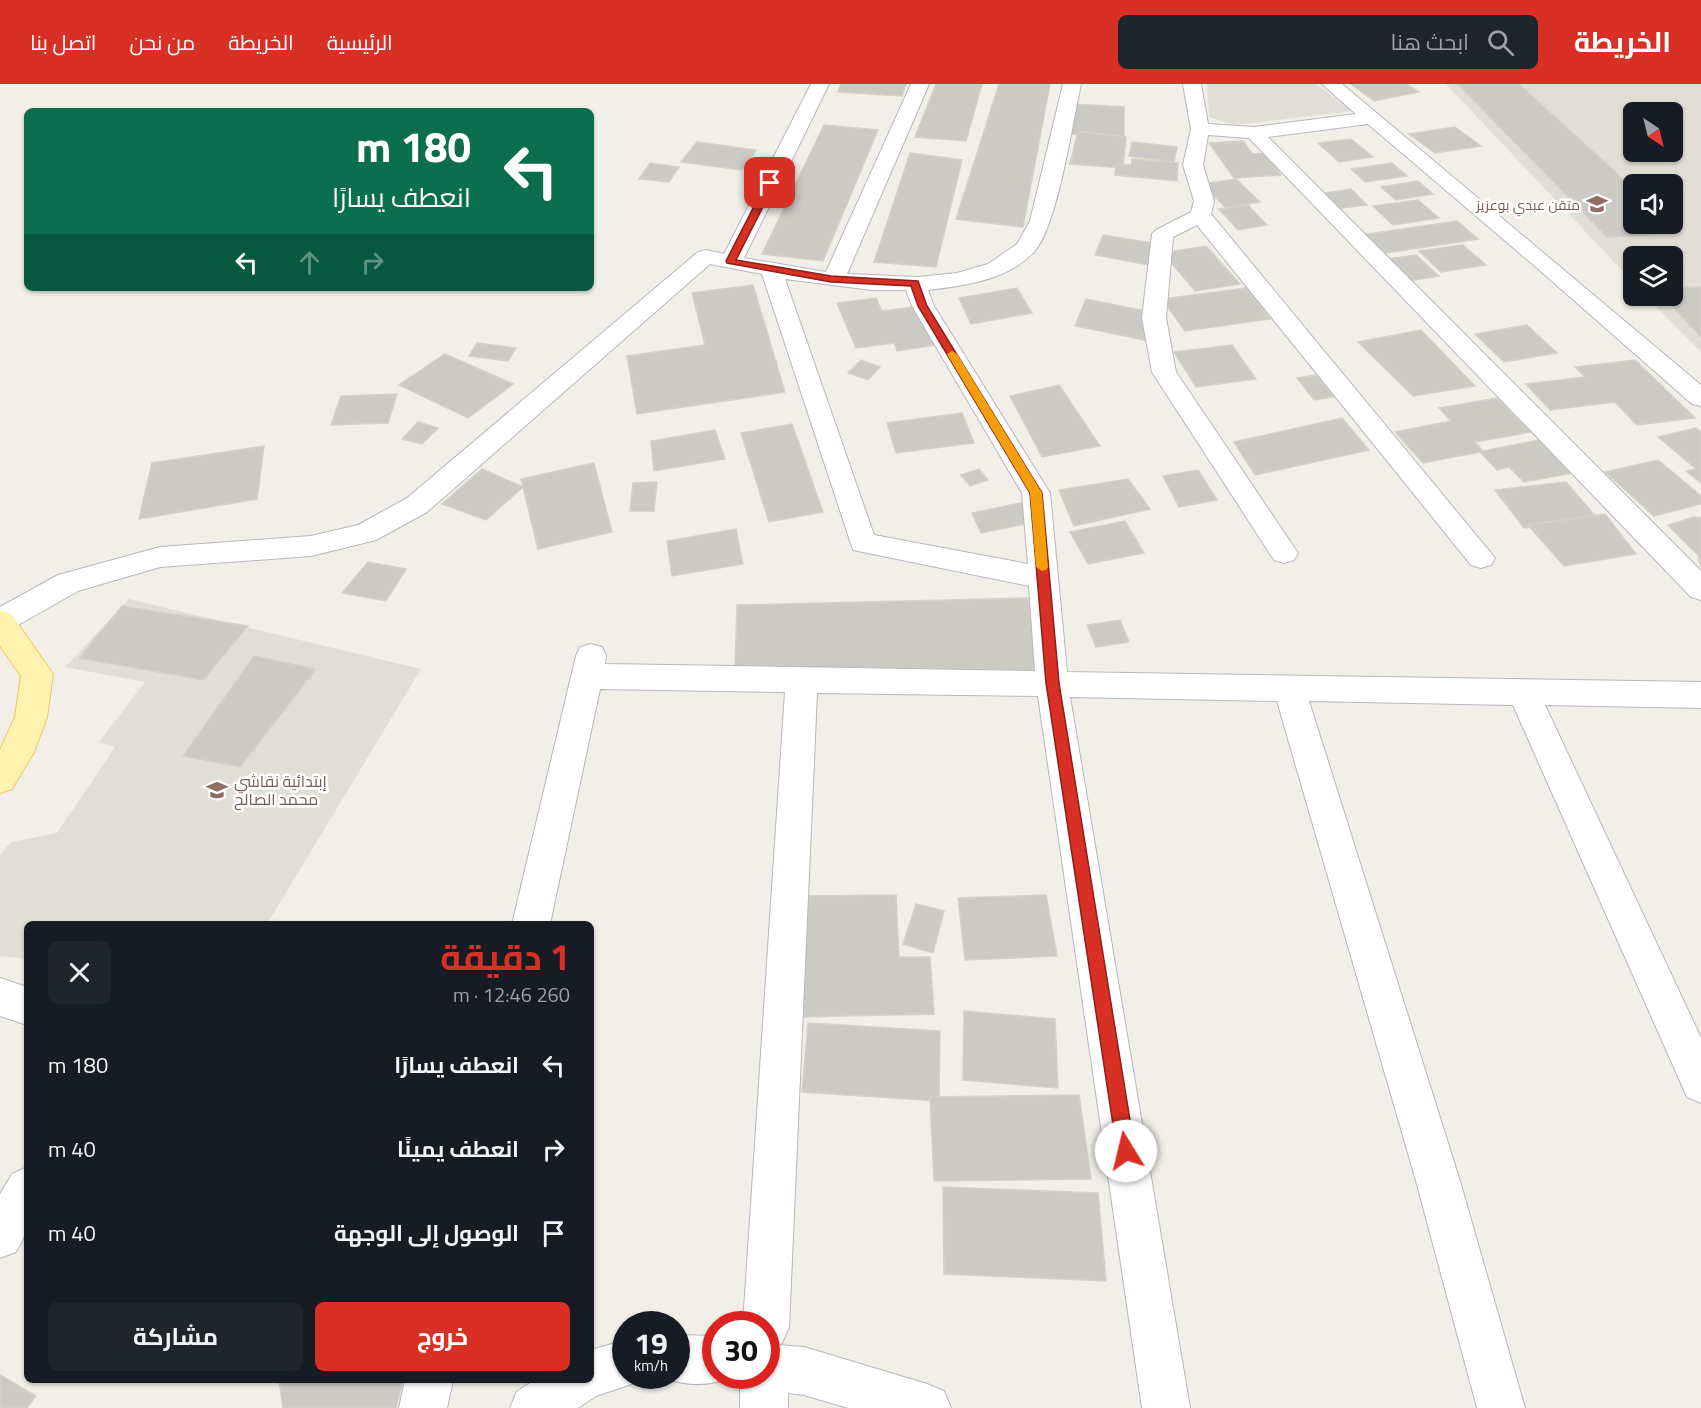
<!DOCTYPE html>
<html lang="ar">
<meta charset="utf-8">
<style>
body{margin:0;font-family:"Titillium Web",Cairo,sans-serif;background:#20242c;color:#f1f3f6;direction:rtl;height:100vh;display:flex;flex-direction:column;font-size:22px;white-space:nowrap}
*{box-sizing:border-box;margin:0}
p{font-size:20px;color:#9ea1a6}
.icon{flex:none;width:33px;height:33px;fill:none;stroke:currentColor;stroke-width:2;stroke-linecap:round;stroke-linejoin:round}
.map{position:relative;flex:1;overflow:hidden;direction:ltr}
.panel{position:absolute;left:24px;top:837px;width:570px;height:462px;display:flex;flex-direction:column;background:#171b24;border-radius:9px;box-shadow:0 2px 4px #0004;direction:rtl}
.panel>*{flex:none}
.banner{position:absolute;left:24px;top:24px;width:570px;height:183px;border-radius:9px;box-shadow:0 2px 4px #0004;direction:rtl;background:#0b6e4f;color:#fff;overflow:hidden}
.needle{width:39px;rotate:145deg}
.buttons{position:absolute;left:1623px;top:18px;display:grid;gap:12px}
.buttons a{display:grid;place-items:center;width:60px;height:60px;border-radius:9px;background:#171b24;box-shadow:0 2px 4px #0004;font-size:30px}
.speed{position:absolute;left:612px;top:1227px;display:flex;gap:12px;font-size:30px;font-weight:700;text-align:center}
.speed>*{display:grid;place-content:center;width:78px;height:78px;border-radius:50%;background:#171b24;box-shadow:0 2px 4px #0004;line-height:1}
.speed small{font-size:15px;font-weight:400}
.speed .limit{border:9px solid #d22;background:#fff;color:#111}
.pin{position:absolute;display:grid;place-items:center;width:51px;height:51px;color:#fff;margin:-26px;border-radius:12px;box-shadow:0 3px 9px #0006}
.me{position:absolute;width:66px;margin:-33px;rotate:351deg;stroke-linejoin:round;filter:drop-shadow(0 0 4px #0008)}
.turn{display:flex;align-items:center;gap:21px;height:126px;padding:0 24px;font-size:27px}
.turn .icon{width:78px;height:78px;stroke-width:2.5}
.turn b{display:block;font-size:42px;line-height:51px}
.lanes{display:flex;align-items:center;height:57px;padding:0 24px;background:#0003;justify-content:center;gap:30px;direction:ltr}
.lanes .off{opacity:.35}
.round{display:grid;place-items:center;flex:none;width:63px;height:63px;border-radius:9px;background:#20242c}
.summary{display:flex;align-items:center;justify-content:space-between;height:102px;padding:0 24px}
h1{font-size:36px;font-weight:700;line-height:45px;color:#d93025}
.action{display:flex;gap:12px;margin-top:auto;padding:12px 24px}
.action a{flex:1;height:69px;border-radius:9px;background:#d93025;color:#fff;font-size:24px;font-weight:700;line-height:69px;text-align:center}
.action a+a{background:#20242c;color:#f1f3f6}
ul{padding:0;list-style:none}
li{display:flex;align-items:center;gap:18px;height:84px;padding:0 24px}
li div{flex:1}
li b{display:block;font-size:22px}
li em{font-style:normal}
header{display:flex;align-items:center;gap:36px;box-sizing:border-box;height:84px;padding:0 30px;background:#d93025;color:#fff}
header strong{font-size:28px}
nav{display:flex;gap:33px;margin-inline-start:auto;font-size:21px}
.search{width:420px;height:54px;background:#20242c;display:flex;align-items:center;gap:15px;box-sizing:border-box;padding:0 21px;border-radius:9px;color:#9ea1a6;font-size:22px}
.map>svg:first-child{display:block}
.education{fill:#e1ded6;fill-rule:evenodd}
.building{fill:#cccac5;stroke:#d6d1c6;stroke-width:1.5}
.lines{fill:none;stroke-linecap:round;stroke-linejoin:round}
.minor-casing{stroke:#b5b8bc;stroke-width:2}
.major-casing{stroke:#f2c960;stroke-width:2}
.minor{fill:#fff;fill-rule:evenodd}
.major{fill:#fff2af;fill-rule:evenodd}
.route{fill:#d93025;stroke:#8d1f18;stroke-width:1.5}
.slow{fill:#f59e0b}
.labels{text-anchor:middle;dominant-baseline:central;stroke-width:5;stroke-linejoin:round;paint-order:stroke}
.far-education-label{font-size:14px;fill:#785e54;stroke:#fff;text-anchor:end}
.education-label{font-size:16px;fill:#785e54;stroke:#fff;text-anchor:start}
</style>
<header>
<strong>الخريطة</strong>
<div class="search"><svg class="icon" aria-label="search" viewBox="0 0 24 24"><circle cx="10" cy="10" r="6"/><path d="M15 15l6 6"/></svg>ابحث هنا</div>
<nav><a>الرئيسية</a><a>الخريطة</a><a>من نحن</a><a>اتصل بنا</a></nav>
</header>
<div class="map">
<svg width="1701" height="1324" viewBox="0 0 1701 1324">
<rect width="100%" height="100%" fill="#f1efe8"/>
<g class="education">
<path d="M1207,0H1316L1353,27L1235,41L1209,33Z"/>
<path d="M1446,0H1701V268L1646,212H1672V172H1634L1633,198ZM1634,28H1672V68H1634ZM1634,100H1672V140H1634Z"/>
<path d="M129,515L421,585L267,840H27V875L0,872V771L11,758L57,749L115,663L99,658L145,598L65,583Z"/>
</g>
<g class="building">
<path d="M841,0H906L902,12L838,8Z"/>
<path d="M936,0H982L966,57L915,53Z"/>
<path d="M999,0H1050L1023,143L956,135Z"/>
<path d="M1351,0H1406L1419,8L1374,17Z"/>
<path d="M1458,0H1519L1634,105V140H1671L1682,149L1607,153Z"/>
<path d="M1073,20L1124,23V54L1072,50Z"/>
<path d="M824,41L878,46L823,177L762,170Z"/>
<path d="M1455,43L1481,62L1435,69L1409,50Z"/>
<path d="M1078,47L1126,53L1123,84L1070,80Z"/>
<path d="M1351,55L1373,73L1339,78L1318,59Z"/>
<path d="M1243,57L1253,70L1264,69L1281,91L1234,94L1209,59Z"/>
<path d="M697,58L756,66L742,86L681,78Z"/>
<path d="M1132,58L1177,63L1174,78L1129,72Z"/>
<path d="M910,69L962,76L936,183L874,178Z"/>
<path d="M1132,75L1178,79L1177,97L1115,91L1116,80L1131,81Z"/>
<path d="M650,79L679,83L669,98L639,95Z"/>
<path d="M1392,79L1407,92L1365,98L1351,85Z"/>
<path d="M1236,95L1260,118L1226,124L1202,100Z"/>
<path d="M1418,97L1433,110L1396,116L1381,103Z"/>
<path d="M1351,105L1367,121L1334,125L1319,110Z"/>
<path d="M1418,116L1439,134L1393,141L1373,122Z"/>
<path d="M1248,121L1267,141L1238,146L1219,125Z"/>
<path d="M1457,137L1478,155L1380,170L1361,151Z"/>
<path d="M1103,151L1159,160L1154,182L1095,171Z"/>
<path d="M1463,161L1486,181L1441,188L1419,167Z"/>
<path d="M1206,162L1240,200L1195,207L1163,169Z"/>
<path d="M1416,171L1439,192L1408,197L1386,175Z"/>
<path d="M753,201L785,308L637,330L627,272L705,261L692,209Z"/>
<path d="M1701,203V253L1663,212H1672V204Z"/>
<path d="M1017,204L1032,229L971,240L959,214Z"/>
<path d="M1246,204L1270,235L1185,247L1162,215Z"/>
<path d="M876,214L882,227L923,222L942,260L897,267L894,259L856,264L837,219Z"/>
<path d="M1086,215L1151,228L1145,256L1075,242Z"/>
<path d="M1527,241L1557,269L1504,278L1475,250Z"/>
<path d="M1421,246L1475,302L1413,312L1358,258Z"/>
<path d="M477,259L516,264L508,277L469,272Z"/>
<path d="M1232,261L1256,295L1196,303L1174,268Z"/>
<path d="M445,270L513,300L468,334L399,301Z"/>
<path d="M861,276L880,283L868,296L848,289Z"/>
<path d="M1635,276L1695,334L1637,341L1615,318L1550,326L1526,300L1585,293L1575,283Z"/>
<path d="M1316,291L1334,313L1314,316L1297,294Z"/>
<path d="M1059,301L1100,362L1042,373L1010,312Z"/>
<path d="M397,310L388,339L331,341L341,312Z"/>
<path d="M1497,314L1531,348L1475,358L1483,367L1539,356L1572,389L1524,398L1509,383L1497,386L1480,368L1423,379L1395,348L1451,337L1439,324Z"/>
<path d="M962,329L974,359L896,369L887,339Z"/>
<path d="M1342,334L1369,366L1255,391L1234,358Z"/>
<path d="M418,338L438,344L422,360L402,355Z"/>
<path d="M792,340L823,428L769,438L741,349Z"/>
<path d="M1696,344L1701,348V399L1686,387L1696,385L1658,353Z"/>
<path d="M715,346L725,375L654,387L651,357Z"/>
<path d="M264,362L257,415L139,435L152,379Z"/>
<path d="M1658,376L1701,412V420L1654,432L1605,388Z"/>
<path d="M594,379L612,448L538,465L521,395Z"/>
<path d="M482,385L523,403L486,436L442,420Z"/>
<path d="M979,385L988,396L970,402L961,391Z"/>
<path d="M1198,386L1217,416L1179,423L1163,392Z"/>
<path d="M1128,395L1150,425L1074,442L1059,406Z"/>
<path d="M657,398L654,427H630L633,399Z"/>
<path d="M1566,398L1598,435L1524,444L1495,406Z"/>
<path d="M1026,418L1036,438L981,449L972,429Z"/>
<path d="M1605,430L1636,470L1564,482L1528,441Z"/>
<path d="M1694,433L1701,434V483L1698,471L1668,441Z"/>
<path d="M1125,437L1144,469L1088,480L1070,448Z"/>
<path d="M736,445L743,480L672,492L667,457Z"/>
<path d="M368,478L406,485L386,517L342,509Z"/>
<path d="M1028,514L1037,586L735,583L737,521Z"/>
<path d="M122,522L248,542L203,596L79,574Z"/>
<path d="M1120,536L1129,558L1096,563L1087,541Z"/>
<path d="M254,572L316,585L240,683L183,672Z"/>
<path d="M896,811L899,873H930L934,930L803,933L804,812Z"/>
<path d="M1046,811L1057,872L965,876L958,814Z"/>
<path d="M916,820L944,827L933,869L903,860Z"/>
<path d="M964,927L1055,935L1058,1004L963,996Z"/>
<path d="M808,939L940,947L939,1017L802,1008Z"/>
<path d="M1079,1011L1091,1095L934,1097L930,1013Z"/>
<path d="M943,1103L1098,1109L1106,1197L944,1190Z"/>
<path d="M0,1291L36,1312L27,1324H0Z"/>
<path d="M279,1296H403L396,1324H283Z"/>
</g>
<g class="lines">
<defs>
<g id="minor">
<path d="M811,0H829L744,174L826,188L911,0H929L847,190L918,193L957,189L988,180L1017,160L1030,137L1063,0H1081C1073,37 1057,144 1034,168C1008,196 964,202 928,206L934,222L1050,409L1067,588L1701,598V624L1545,621L1701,954V1019L1687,1013L1513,621L1309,617L1460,1097L1525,1324H1477L1416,1097L1277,617L1070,613L1190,1324H1142L1038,612L817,609L789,1243L782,1259L778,1261L804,1263L927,1300L944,1307L951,1324H848L804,1311L788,1309V1324H740V1292H766V1240H743L785,608L600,605L550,840H512L576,572L580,563L591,560L602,563L606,572L605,580L1035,587L1029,502L853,466L762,190L710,180L427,428L376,456L311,472L160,483L78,507L11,545L0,549V523L58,491L160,463L311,452L358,441L407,414L698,168L706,166L724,170ZM785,195L872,206H906L912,222L1022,409L1028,480L874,451Z"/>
<path d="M1183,0H1201L1208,40L1254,43L1356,30L1322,0H1342L1701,301V322L1692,320L1537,184L1368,40L1268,53L1701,487V516L1691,513L1249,54L1208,51L1203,81L1214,117L1211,130L1495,474L1491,481L1481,484L1471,481L1197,141L1173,153L1166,234L1176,288L1298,469L1294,476L1284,479L1274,476L1152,288L1142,234L1152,150L1156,146L1191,128L1194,117L1183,81L1191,45Z"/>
<path d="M0,894L27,903V941L0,932Z"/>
<path d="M27,1083V1147L16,1168L0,1174V1110L12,1090Z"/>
<path d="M676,1251L716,1252V1292L733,1293C709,1303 683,1302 659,1292H676Z"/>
<path d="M626,1256V1292H644L643,1296L596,1312L578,1324H510L517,1307L535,1296H591V1266Z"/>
<path d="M405,1296H453L447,1324H399Z"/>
</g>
<path id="major" d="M0,526L11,530L53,590L47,633L34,668L12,705L0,709V666L15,633L21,592L0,562Z"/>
</defs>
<use href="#minor" class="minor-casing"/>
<use href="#major" class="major-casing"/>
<use href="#minor" class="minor"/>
<use href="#major" class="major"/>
</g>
<path class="route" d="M770,96L775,99L736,176L831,192L918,197L927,222L1042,409L1059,599L1135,1067L1132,1073L1126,1076L1120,1073L1117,1067L1046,599L1030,409L918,222L911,202L831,198L727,179L726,177L766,99Z"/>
<path class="slow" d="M952,267L957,270L1042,409L1048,483L1046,486L1042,487L1036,483L1030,409L947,270Z"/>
<defs>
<symbol id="school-bare" viewBox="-9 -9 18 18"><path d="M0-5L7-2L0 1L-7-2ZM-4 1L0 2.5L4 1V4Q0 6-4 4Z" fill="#8d6e63" stroke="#fff" stroke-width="2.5" paint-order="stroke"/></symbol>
</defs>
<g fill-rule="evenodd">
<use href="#school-bare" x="1582" y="105" width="30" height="30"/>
<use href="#school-bare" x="202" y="691" width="30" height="30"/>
</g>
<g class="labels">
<g class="far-education-label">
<text x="1580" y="120">متقن عبدي بوعزيز</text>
</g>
<g class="education-label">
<text x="234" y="697">إبتدائية نقاشي<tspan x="234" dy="18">محمد الصالح</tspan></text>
</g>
</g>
</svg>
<div class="buttons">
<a><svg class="needle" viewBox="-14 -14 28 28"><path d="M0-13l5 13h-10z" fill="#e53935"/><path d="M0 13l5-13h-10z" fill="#9ea1a6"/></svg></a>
<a><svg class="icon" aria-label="sound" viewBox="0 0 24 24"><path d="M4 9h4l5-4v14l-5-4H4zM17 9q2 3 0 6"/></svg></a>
<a><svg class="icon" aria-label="layers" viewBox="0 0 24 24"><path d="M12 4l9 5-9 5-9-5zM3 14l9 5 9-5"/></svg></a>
</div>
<div class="speed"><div>19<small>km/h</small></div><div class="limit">30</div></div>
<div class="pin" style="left:770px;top:99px;background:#d93025"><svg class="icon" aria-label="arrive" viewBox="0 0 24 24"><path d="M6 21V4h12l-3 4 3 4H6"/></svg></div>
<svg class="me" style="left:1126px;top:1067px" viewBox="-20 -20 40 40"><circle r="19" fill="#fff"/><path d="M0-13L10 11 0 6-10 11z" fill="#d93025"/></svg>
<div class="banner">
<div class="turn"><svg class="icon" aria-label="left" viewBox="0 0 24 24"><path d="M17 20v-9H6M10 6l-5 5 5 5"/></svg><div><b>180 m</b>انعطف يسارًا</div></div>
<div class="lanes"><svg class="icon" aria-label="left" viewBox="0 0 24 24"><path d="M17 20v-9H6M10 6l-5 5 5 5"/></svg><svg class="icon off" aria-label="ahead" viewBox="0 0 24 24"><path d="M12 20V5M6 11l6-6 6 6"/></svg><svg class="icon off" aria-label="right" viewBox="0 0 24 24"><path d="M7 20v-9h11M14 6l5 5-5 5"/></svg></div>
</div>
<section class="panel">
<div class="summary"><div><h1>1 دقيقة</h1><p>260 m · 12:46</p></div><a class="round"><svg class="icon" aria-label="close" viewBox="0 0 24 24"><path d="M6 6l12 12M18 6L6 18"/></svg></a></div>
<ul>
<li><svg class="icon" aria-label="left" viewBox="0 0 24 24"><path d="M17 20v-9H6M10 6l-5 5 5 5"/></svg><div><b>انعطف يسارًا</b></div><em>180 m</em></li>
<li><svg class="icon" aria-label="right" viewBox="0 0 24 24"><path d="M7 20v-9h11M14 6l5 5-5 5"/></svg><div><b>انعطف يمينًا</b></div><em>40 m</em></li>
<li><svg class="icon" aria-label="arrive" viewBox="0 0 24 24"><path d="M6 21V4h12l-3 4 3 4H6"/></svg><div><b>الوصول إلى الوجهة</b></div><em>40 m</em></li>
</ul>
<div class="action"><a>خروج</a><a>مشاركة</a></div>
</section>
</div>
